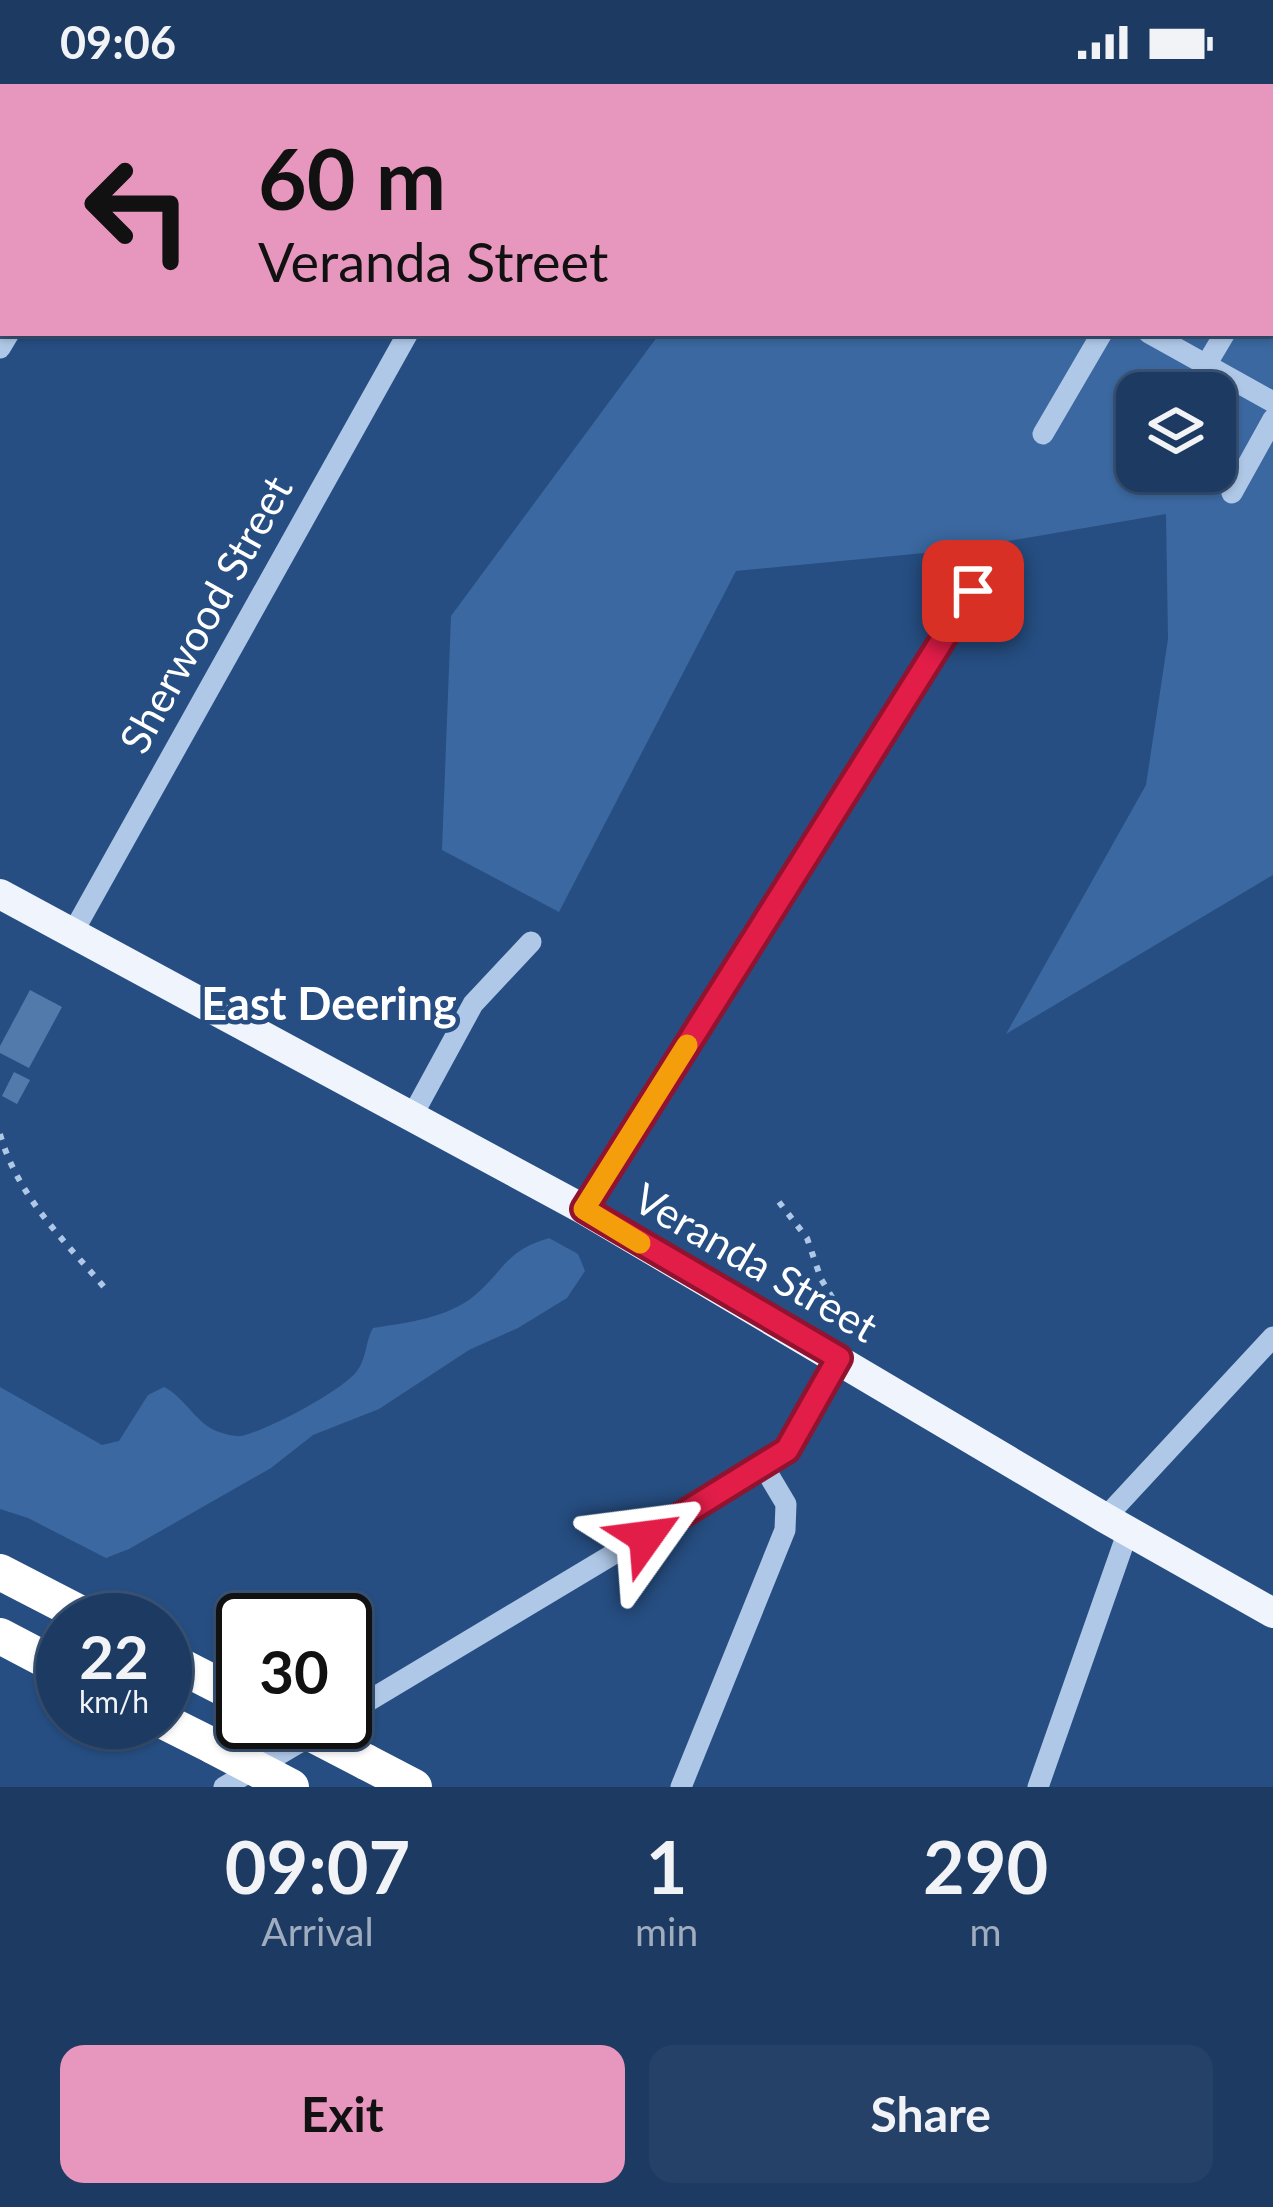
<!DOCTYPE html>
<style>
body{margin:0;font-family:Lato,sans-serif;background:#254168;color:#f1f3f6;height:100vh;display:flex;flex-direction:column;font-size:45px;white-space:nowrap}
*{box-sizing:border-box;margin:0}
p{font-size:39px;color:#a0adbe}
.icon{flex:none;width:66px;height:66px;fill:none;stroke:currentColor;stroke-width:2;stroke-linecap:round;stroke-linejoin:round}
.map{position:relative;height:1703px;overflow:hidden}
.sheet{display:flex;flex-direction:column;background:#1c3a62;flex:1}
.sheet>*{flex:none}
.top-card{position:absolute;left:0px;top:0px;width:1275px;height:252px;box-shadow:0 3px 9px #0004,0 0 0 3px #3a5477;background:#e797bd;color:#111;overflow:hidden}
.controls{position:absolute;left:1116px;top:288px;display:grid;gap:24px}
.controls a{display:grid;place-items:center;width:120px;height:120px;border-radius:24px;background:#1c3a62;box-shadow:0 3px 9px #0004,0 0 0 3px #3a5477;font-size:60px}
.speed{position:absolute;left:36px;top:1509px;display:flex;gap:24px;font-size:60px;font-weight:700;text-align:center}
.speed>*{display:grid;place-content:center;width:156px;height:156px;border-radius:50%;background:#1c3a62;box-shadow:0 3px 9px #0004,0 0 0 3px #3a5477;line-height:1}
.speed small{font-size:30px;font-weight:400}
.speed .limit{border:6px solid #111;border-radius:18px;background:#fff;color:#111}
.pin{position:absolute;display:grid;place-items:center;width:102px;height:102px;color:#fff;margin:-51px;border-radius:24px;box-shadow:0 6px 18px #0006}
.me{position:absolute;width:132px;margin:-66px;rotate:59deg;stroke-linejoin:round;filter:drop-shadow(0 0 9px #0008)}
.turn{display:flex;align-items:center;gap:42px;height:252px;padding:0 60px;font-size:54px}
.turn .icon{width:156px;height:156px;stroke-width:2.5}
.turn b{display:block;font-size:84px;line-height:102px}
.eta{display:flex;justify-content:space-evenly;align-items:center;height:204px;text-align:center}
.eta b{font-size:72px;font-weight:700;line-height:84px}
.primary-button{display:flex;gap:24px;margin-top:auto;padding:24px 60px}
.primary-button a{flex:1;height:138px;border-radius:24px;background:#e797bd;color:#111;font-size:48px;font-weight:700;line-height:138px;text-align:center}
.primary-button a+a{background:#254168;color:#f1f3f6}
.status{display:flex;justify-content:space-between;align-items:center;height:84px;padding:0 60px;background:#1c3a62;direction:ltr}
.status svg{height:33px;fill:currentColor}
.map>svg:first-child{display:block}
.green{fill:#3b68a0;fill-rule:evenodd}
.building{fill:#527bac}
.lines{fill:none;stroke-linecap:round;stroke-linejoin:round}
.path{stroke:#afc8e7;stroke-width:6;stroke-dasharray:6 9;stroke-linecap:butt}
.minor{stroke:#afc8e7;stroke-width:21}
.major{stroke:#f0f5fd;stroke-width:30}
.highway{stroke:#fff;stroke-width:36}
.highway-bridge{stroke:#fff;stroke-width:36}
.route-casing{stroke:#92132f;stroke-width:30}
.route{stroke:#e11d48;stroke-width:21}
.slow{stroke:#f59e0b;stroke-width:21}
.labels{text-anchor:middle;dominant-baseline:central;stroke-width:9;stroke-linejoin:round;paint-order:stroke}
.street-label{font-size:42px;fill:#fff;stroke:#264e82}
.neighbourhood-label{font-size:45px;font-weight:bold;fill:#fff;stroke:#264e82}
</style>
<div class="status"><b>09:06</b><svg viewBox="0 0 49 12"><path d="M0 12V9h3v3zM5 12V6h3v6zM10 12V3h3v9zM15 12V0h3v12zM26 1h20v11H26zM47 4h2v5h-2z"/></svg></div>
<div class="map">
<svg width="1273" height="1703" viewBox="0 0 1273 1703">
<rect width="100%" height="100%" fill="#264e82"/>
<g class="green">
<path d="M1273,66V791L1006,950L1146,701L1168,555L1166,430L956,466L736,487L559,828L442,766L451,532L660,249H1272ZM1137,309H1215V387H1137Z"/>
<path d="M549,1154L578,1170L585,1187L567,1214L518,1244L469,1266L379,1325L313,1351L271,1384L129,1465L106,1474L28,1434L0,1425V1303L102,1361L119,1357L148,1311L164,1303C184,1313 194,1336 214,1346C220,1349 235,1353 241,1352C266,1347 342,1307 357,1287C367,1274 365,1258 373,1244C406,1239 447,1234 474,1212C505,1186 505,1167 549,1154Z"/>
</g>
<g class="building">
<path d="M30,906L62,923L29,984L0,969V962Z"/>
<path d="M14,988L30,996L17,1020L2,1012Z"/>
</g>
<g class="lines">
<g class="path">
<path d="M745,0L751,3"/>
<path d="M1272,45L1273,46"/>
<path d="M1272,113H1273"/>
<path d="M0,1050C18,1113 63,1155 104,1203"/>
<path d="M779,1118L807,1154L821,1195L844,1233"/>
</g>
<g class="minor">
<path d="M703,0L708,3"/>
<path d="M146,3L148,0"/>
<path d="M546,3L548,0"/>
<path d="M1149,249L1273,318"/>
<path d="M0,264L9,249"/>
<path d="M1206,281L1225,249"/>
<path d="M1043,350L1102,249"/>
<path d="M1232,409L1273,335"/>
<path d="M72,850L408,249"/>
<path d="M411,1034L473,920L531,858"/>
<path d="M583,1125L973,507"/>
<path d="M1105,1434L1273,1253"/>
<path d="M345,1631L787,1366L839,1274"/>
<path d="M224,1703L317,1648"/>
<path d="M681,1703L785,1446L786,1420L764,1383"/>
<path d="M1038,1703L1128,1447"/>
</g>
<path class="major" d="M0,810L583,1125L1105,1434L1273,1529"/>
<g class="highway">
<path d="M0,1488L93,1536"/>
<path d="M0,1552L63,1585"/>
<path d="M165,1574L243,1614"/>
<path d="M165,1638L213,1662"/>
<path d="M366,1678L414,1703"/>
</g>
<g class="highway-bridge">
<path d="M289,1638L366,1678"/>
<path d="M213,1662L291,1703"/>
</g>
</g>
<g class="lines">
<defs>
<path id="route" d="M646,1453L787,1366L839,1274L584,1125L973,507"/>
</defs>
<use href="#route" class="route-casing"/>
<use href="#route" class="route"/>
<path class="slow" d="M640,1159L584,1125L687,961"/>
</g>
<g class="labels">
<g class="street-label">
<text transform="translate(205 530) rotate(-61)">Sherwood Street</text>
<text transform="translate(756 1178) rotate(30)">Veranda Street</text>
</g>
<g class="neighbourhood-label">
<text x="329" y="919">East Deering</text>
</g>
</g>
</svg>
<div class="controls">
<a><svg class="icon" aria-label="layers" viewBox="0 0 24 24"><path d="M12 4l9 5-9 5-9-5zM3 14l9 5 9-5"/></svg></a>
</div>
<div class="speed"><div>22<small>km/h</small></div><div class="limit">30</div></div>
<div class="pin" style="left:973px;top:507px;background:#d93025"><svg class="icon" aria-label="arrive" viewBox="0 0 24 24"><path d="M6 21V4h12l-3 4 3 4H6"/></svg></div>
<svg class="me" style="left:646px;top:1453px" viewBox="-20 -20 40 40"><path d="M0-17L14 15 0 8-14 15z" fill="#e11d48" stroke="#fff" stroke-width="4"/></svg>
<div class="top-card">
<div class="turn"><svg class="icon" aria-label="left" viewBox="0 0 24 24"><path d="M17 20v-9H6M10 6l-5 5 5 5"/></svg><div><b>60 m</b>Veranda Street</div></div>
</div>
</div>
<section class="sheet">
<div class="eta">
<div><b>09:07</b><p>Arrival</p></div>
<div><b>1</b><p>min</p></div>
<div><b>290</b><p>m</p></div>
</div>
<div class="primary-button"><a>Exit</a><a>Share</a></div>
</section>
